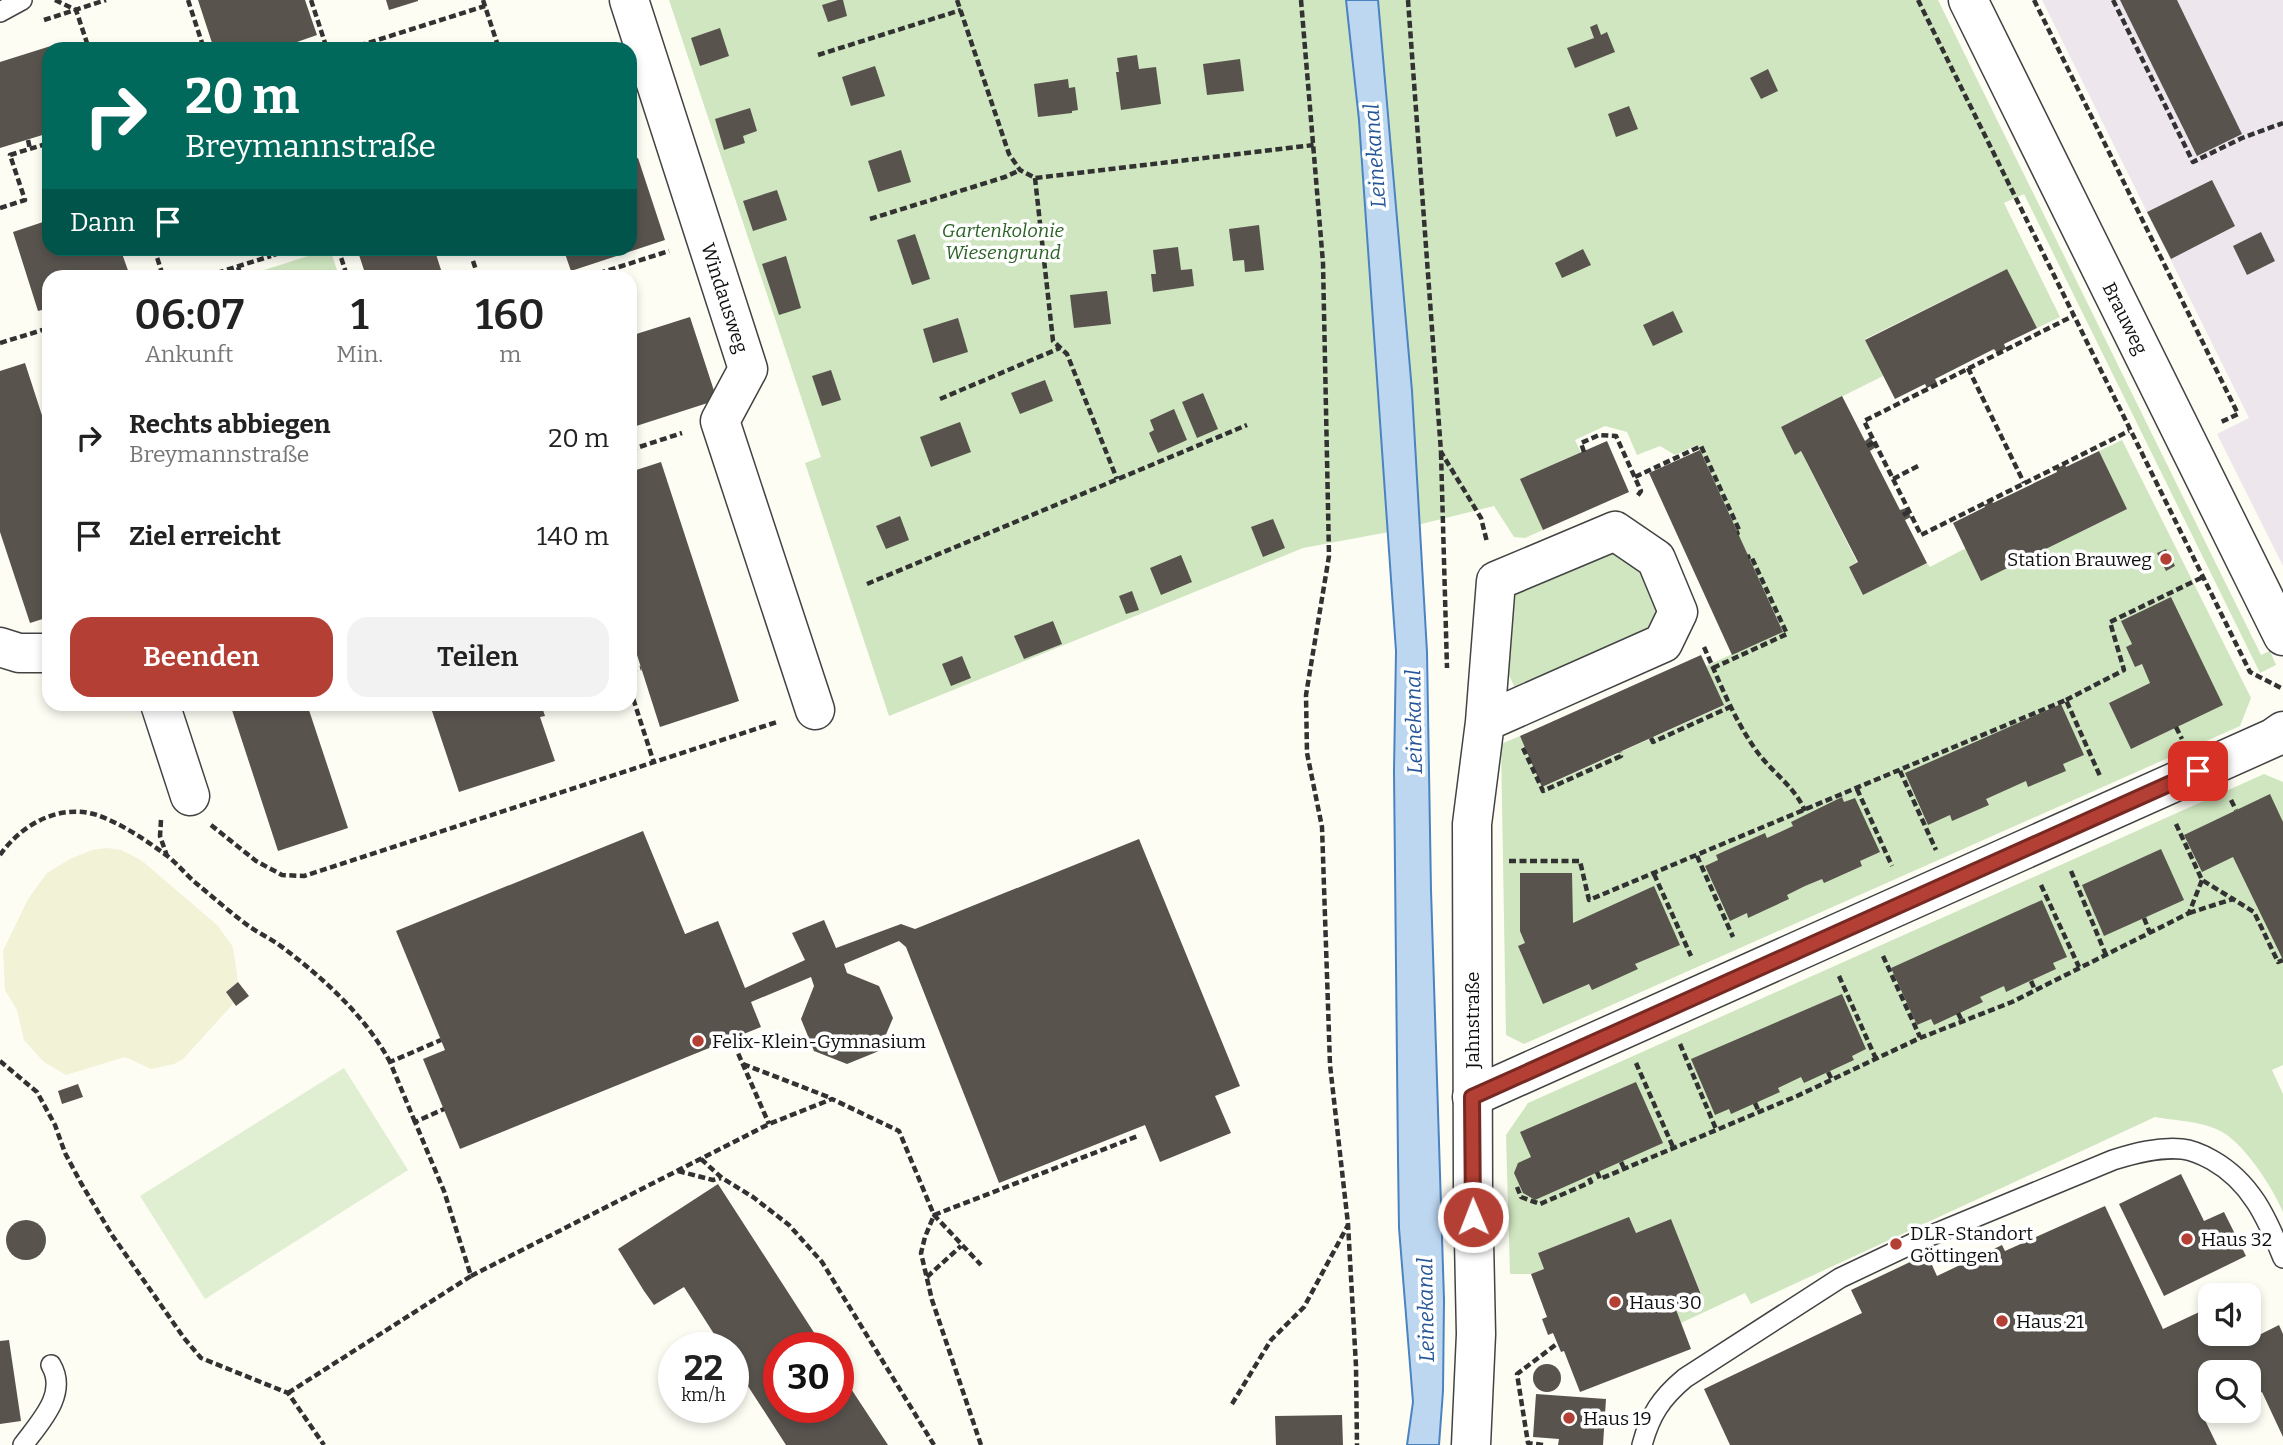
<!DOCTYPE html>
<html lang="de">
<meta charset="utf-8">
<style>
body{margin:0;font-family:Bitter,serif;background:#f2f2f2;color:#222;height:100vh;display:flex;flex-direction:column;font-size:26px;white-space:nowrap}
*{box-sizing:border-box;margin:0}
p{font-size:23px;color:#767676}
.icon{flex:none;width:38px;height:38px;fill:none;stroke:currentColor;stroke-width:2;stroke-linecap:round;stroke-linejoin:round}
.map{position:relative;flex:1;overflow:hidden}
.drawer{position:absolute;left:42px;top:270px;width:595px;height:441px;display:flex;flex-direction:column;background:#fff;border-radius:21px;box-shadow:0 4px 10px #0003}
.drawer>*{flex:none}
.hud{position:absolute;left:42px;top:42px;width:595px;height:214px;border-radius:21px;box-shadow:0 4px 10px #0003;background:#00695c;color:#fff;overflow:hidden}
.fabs{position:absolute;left:2198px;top:1283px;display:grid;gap:14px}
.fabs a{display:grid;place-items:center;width:63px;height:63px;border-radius:14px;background:#fff;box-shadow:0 4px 10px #0003;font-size:35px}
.speed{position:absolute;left:658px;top:1332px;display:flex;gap:14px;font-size:35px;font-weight:700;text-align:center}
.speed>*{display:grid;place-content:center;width:91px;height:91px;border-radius:50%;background:#fff;box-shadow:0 4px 10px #0003;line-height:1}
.speed small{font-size:18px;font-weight:400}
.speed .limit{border:10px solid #d22;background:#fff;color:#111}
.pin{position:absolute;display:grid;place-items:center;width:60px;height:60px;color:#fff;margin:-30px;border-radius:14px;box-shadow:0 4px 10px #0006}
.me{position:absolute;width:77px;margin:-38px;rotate:359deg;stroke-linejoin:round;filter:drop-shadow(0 0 5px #0008)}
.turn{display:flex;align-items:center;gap:24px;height:147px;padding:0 28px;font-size:32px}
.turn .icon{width:91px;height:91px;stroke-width:2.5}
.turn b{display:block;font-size:49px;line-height:60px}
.then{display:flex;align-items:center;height:66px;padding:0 28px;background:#0003;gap:14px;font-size:26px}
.eta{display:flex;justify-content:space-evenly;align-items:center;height:119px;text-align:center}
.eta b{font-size:42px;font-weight:600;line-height:49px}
.button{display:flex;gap:14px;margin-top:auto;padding:14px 28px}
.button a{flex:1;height:80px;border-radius:21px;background:#b43f34;color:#fff;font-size:28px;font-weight:600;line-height:80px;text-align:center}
.button a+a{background:#f2f2f2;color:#222}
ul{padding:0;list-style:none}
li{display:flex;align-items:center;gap:21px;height:98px;padding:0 28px}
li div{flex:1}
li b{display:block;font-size:26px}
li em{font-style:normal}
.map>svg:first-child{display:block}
.industrial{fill:#ede6ed}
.farmland{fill:#f1f2d6}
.green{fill:#cfe6c0}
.pitch{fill:#e0eed1}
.water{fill:#bdd7f1;stroke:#4b83c1;stroke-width:2}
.building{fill:#58534d}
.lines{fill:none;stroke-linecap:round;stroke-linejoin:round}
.service-casing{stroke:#434343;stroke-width:22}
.minor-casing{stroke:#434343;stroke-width:41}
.path{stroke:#323232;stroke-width:4.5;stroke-dasharray:7 3.5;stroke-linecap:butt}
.service{stroke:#fff;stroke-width:19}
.minor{stroke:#fff;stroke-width:38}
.route-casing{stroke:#752922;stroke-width:18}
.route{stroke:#b43f34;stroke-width:12}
.poi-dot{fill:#b43f34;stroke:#fff;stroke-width:2.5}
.labels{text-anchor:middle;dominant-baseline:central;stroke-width:7;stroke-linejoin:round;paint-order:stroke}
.park-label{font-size:19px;font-style:italic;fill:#2a6325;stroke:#fff}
.street-label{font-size:19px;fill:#101010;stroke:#fff}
.poi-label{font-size:19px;fill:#101010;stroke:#fff;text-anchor:start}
.water-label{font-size:21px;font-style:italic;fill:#245698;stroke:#fff}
</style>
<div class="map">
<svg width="2283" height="1445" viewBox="0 0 2283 1445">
<rect width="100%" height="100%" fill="#fefdf4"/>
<path class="industrial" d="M2042,0H2283V566L2217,434L2249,418Z"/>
<path class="farmland" d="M107,848L121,850L141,860L217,925L233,947L238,982L226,991L234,1003L183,1059L174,1064L151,1069L125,1057L66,1075L44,1062L24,1040L17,1010L5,990L3,951L28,899L47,873L70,859L92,850Z"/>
<g class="green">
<path d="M669,0H1938L2261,655L2270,651L2276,665L2260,673L2024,194L2004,203L2060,317L2037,328L2007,269L1865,339L1883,376L1781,427L1795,455L1801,451L1857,562L1849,567L1863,595L1927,563L1930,567L1966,548L2127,509L2099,451L2122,440L2251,698L2240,726L1524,1044L1506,1035L1501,744L1520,736L1543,787L1723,706L1706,666L1782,631L1697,445L1675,455L1660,446L1637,455L1627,432L1605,426L1575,440L1581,453L1521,479L1543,530L1525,538L1514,537L1494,506L1389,532L1303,548L889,716L805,463L821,457Z"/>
<path d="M330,249L339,276H253L252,274Z"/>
<path d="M1615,544L1639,563L1658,600V619L1653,633L1515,688L1507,671L1512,587Z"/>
<path d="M2264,774L2283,782V1065L2272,1070L2283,1094V1212C2272,1187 2248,1149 2224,1133C2205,1121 2176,1121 2155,1117L1751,1304L1745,1293L1681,1323L1675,1307L1702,1296L1671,1219L1636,1233L1629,1218L1538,1253L1544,1269L1531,1274H1510L1506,1135L1528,1103Z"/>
</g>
<path class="pitch" d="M344,1068L408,1170L205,1299L140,1196Z"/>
<path class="water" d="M1346,0H1378L1412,391L1427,652L1431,890L1444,1300L1443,1391L1439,1445H1407L1413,1402L1399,1228L1398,1159L1394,771L1396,651L1359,120Z"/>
<g class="building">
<path d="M198,0H305L317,35L297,42L299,49H214Z"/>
<path d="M386,0H418V1L389,10Z"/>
<path d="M838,0H843L847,16L828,22L822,5Z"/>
<path d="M2120,0H2177L2242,134L2197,156Z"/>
<path d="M1597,24L1601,35L1607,32L1615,52L1575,68L1567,48L1594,38L1590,27Z"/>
<path d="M720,28L729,56L700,66L691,38Z"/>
<path d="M54,45L56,49H49V133L0,148V62Z"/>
<path d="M1137,55L1139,69L1156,67L1161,104L1121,110L1116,72H1119L1117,58Z"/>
<path d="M1240,59L1244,91L1207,95L1203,64Z"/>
<path d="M875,66L885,96L851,106L842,77Z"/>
<path d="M1768,69L1778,91L1761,99L1750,78Z"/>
<path d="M1068,79L1069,88L1075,87L1078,110L1072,111V113L1038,117L1034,84Z"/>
<path d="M1629,106L1638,129L1616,137L1608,114Z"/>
<path d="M750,108L757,131L743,136L745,143L724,150L715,119Z"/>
<path d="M901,150L911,182L878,192L868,161Z"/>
<path d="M638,158L665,240L571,271L563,248H630V160Z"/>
<path d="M2212,180L2235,226L2171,259L2147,212Z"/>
<path d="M777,190L787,220L753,231L743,201Z"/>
<path d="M49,220V248H120L130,276H49V308L38,311L13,232Z"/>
<path d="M1259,225L1264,270L1245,272L1244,260L1233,261L1229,229Z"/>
<path d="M2261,232L2275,261L2247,275L2233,246Z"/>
<path d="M915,234L930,279L912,285L897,240Z"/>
<path d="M1178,247L1181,270L1192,269L1194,286L1153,292L1151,274H1156L1153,250Z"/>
<path d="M360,248H434L443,276H366L357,249Z"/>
<path d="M1583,249L1591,265L1562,278L1555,263Z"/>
<path d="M786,256L801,308L779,315L762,264Z"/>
<path d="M2007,269L2037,328L2004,344L2006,349L1997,353L1994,349L1935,379L1937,383L1927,388L1925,384L1895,399L1865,340Z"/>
<path d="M1107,291L1111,324L1074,328L1070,295Z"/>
<path d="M1673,311L1683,332L1653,346L1643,325Z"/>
<path d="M690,317L717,400L630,428V336Z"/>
<path d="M958,318L968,352L933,363L923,329Z"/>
<path d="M25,363L49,437V617L30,623L0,532V371Z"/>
<path d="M831,370L841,400L822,406L812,376Z"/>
<path d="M1045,380L1053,401L1020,414L1011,393Z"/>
<path d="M1203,393L1218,429L1197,438L1182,402Z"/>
<path d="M1842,396L1865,441L1870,437L1876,447L1870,451L1900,510L1906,508L1911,517L1905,520L1927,563L1863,595L1849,567L1858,562L1801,451L1795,455L1781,427Z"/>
<path d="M1174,409L1187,440L1158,453L1149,433L1154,430L1150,420Z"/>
<path d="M960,422L971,452L931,467L920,437Z"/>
<path d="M1607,441L1629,492L1543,530L1520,479Z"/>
<path d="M1700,450L1783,632L1732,655L1649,473Z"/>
<path d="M2099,451L2127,509L1981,581L1953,523L1985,507L1984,505L1992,501L1993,503L2057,472L2056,469L2065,464L2066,467Z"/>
<path d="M661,462L739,701L660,727L630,633V472Z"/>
<path d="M900,516L909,540L886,549L876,526Z"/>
<path d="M1273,519L1285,548L1263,557L1251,527Z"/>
<path d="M2166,549L2175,566L2166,571L2157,553Z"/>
<path d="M1181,555L1192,582L1161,595L1150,568Z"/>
<path d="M1132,591L1139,610L1126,614L1119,596Z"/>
<path d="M2171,597L2223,705L2131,749L2109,703L2150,683L2142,664L2135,667L2126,647L2132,644L2121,621Z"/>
<path d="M1053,621L1062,644L1024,659L1014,636Z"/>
<path d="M1701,655L1724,705L1542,787L1520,736Z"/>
<path d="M962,656L971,678L951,686L942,664Z"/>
<path d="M230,704H307L348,828L278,851Z"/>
<path d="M453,704H541L545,716L540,717L555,761L459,792L432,711Z"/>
<path d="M2061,704L2084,755L2063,764L2066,771L2028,787L2026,781L1986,799L1989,805L1952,821L1950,815L1928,825L1905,773Z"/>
<path d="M2270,794L2283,822V960L2233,857L2202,872L2184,835Z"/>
<path d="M1842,797L1844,802L1855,798L1880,852L1860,861L1862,866L1824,883L1822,879L1805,886L1787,895L1789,899L1748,918L1747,913L1730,921L1705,866L1718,860L1716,855L1765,833L1767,838L1793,826L1791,822Z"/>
<path d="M643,831L685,934L718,921L745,988L805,960L792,933L824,920L836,948L901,924L915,929L1139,839L1240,1086L1215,1096L1231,1133L1160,1162L1145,1125L999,1183L906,947L899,941L844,964L847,973L879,986L893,1018L879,1051L847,1064L814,1051L801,1019L814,986L811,977L751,1002L761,1027L460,1149L423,1059L445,1050L396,931Z"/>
<path d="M2161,849L2184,900L2104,936L2082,885Z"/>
<path d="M1520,873H1572L1573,923L1654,886L1680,945L1635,964L1638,969L1592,990L1589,984L1543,1004L1518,946L1525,943L1520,931Z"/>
<path d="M2042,900L2067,957L2053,963L2056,969L2006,992L2004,986L1980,997L1983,1002L1934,1025L1931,1019L1917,1025L1891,968Z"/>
<path d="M238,982L249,996L236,1006L226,992Z"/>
<path d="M1842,994L1866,1049L1852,1056L1854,1060L1804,1083L1801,1077L1778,1088L1780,1092L1731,1114L1729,1109L1715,1115L1691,1059Z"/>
<path d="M1636,1082L1663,1143L1535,1200L1523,1193L1514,1173L1518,1163L1531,1157L1520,1132Z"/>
<path d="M78,1084L83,1097L62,1104L58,1091Z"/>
<path d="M2181,1174L2204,1221L2224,1212L2246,1256L2164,1296L2119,1204Z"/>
<path d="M718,1184L824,1348H779V1407H838V1369L888,1445H786L733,1363V1348H723L684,1287L654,1305L644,1291L618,1249Z"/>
<path d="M2105,1206L2163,1329L2210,1307V1334H2249V1318L2257,1336L2279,1325L2283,1334V1437L2262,1392L2249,1398V1372H2210V1410L2202,1414L2217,1445H1730L1704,1389L1862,1313L1851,1290L1927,1254L1937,1276L2002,1245L2005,1251Z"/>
<path d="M1629,1217L1636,1233L1671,1219L1702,1297L1675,1307L1691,1349L1580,1392L1564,1351L1561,1352L1553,1333L1548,1335L1542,1319L1547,1317L1531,1274L1544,1269L1538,1253Z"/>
<circle cx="26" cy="1240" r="20"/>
<path d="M9,1340L21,1421L0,1424V1341Z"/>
<circle cx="1547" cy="1378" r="14"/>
<path d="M1536,1394L1606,1399L1603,1445H1558L1559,1439L1533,1437Z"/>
<path d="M1342,1415L1343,1445H1276L1275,1416Z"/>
</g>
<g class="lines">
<defs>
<g id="service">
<path d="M0,12L22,0"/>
<path d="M23,1445C40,1422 68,1394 51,1365"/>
<path d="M1642,1445C1650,1415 1661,1398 1685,1378L1840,1278L1920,1240L2113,1160C2135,1153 2158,1147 2182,1149C2192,1150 2203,1155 2212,1160C2251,1182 2267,1218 2283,1258"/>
</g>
<g id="minor">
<path id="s1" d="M629,0L748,369L720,421L815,710"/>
<path id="s2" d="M1968,0L2283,636"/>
<path d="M0,647L19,653H49"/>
<path d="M160,704L190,796"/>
<path d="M1472,1097L2273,738L2283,731"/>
<path d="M1471,1445L1476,1334L1473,1193L1472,824L1485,722L1496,581L1615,531L1656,559L1678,612L1663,643L1485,722"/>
</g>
</defs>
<use href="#service" class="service-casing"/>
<use href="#minor" class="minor-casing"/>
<g class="path">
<path d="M55,0L76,10L89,49"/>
<path d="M188,0L204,49"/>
<path d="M311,0L327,49"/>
<path d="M483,0L498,46L489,49"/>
<path d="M957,0L1009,154L1020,170L1035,178L1314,145"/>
<path d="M1301,0L1323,263L1329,556L1306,695L1307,753L1322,827L1330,1065L1348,1224L1356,1366L1357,1445"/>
<path d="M1408,0L1441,452L1481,518L1487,542"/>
<path d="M1918,0L2250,672L2283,689"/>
<path d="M2034,0L2238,414L2221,422"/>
<path d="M2113,0L2193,162L2242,138L2283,123"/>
<path d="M44,20L106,0"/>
<path d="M349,49L485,6"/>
<path d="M818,55L961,10"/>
<path d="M28,140L30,149"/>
<path d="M1035,178L1053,341L1067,354L1117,479"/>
<path d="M0,208L25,200L10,155L49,143"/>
<path d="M870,219L1005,177L1020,170"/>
<path d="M154,248L163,276"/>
<path d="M269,248L271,256L293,248"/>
<path d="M338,248L347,276"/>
<path d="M473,261L478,276"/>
<path d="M238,267L241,276"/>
<path d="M207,276L271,256"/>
<path d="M605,276L603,272L669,251"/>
<path d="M0,343L49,328"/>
<path d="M1968,368L2024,483"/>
<path d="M940,399L1060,348"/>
<path d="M1867,446L1875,442"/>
<path d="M630,450L682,433"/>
<path d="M1584,452L1581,443L1599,435L1616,436L1641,491L1636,498"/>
<path d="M1441,453L1447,668"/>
<path d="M1918,466L1893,479L1864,421L2073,316"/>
<path d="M1635,477L1701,446L1740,532L1737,533"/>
<path d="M1893,479L1921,535L2129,431"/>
<path d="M1903,515L1910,511"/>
<path d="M867,584L1247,425"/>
<path d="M1704,647C1720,683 1734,720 1758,753C1773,773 1795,787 1805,811"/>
<path d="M1713,668L1787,634L1751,556L1748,557"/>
<path d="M630,671L641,668"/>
<path d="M630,689L654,763"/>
<path d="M2066,700L2124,670L2110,622L2203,577"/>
<path d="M2176,727L2182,739"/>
<path d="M1651,738L1653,742L1730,707"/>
<path d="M1523,748L1543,791L1621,756L1620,752"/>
<path d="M1900,771L1936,850"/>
<path d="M1857,789L1892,866"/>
<path d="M2231,800L2236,810"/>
<path d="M161,820L160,836L167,856"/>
<path d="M2176,824L2202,880L2233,899"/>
<path d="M211,825L256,861L282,875L304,876L777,722"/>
<path d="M0,855C21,825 59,803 97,815C120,823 146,840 166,855C177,863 186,875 197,884C214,898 232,914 250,927C259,933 269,938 278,944C320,975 365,1015 390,1062"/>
<path d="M1697,856L1733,937"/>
<path d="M1509,861H1580L1589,900L2066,700L2100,776"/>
<path d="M2071,871L2106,955"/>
<path d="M1654,874L1691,956"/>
<path d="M2041,885L2079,967"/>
<path d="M2189,913L2233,899L2254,912L2278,962L2283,960"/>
<path d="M2144,918L2150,933"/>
<path d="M1883,956L1920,1037"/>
<path d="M1839,976L1876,1059"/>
<path d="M2031,981L2035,990"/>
<path d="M1958,1013L1962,1021"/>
<path d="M734,1044L769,1124"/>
<path d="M1680,1044L1716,1129"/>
<path d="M0,1061L37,1092L55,1125L65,1153L81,1183L112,1235L184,1338L201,1358L288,1393L324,1445"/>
<path d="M1636,1063L1673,1147"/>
<path d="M743,1064L831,1098"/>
<path d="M1828,1072L1832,1080"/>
<path d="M1755,1103L1759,1112"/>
<path d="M415,1122L390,1062L441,1040"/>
<path d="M701,1159L722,1178L753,1197L789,1225L822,1262L934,1445"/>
<path d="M1621,1162L1624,1168"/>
<path d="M678,1171L713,1180L721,1178"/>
<path d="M1597,1172L1600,1179L1797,1096L1920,1038L2012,1002L2189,913L2202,880"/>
<path d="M1517,1187L1521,1197L1540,1204L1591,1182L1588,1176"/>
<path d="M471,1276L769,1124L832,1099L899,1131L934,1215L981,1265"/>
<path d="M927,1277L961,1246"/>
<path d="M288,1393L471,1276L444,1191L415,1122L444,1109"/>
<path d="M1232,1404L1271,1340L1304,1307L1348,1225"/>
<path d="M981,1445L932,1300L921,1253L925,1237L934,1215L1138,1136"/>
<path d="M1543,1445L1528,1443L1517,1374L1558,1343"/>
</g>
<use href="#service" class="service"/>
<use href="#minor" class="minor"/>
</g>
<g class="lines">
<defs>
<path id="route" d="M1473,1217L1472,1097L2198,771"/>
</defs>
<use href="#route" class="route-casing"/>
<use href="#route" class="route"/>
</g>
<g class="poi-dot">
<circle cx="2166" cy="559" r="7"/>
<circle cx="698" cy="1041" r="7"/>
<circle cx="2187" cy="1239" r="7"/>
<circle cx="1896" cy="1244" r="7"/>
<circle cx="1615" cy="1302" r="7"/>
<circle cx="2002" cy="1321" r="7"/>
<circle cx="1569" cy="1418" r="7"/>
</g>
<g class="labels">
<g class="park-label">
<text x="1003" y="230">Gartenkolonie<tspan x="1003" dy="22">Wiesengrund</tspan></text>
</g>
<g class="street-label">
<text stroke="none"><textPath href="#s1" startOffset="313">Windausweg</textPath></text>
<text stroke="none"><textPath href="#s2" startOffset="355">Brauweg</textPath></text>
<text transform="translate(1472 1020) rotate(-90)">Jahnstraße</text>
</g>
<g class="poi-label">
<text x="2152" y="559" text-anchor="end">Station Brauweg</text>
<text x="712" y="1041">Felix-Klein-Gymnasium</text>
<text x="1910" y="1233">DLR-Standort<tspan x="1910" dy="22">Göttingen</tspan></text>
<text x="2201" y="1239">Haus 32</text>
<text x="1629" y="1302">Haus 30</text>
<text x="2016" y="1321">Haus 21</text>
<text x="1583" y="1418">Haus 19</text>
</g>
<g class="water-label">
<text transform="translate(1375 156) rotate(-94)">Leinekanal</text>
<text transform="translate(1414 722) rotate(-91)">Leinekanal</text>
<text transform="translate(1426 1310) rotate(-91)">Leinekanal</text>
</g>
</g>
</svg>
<div class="fabs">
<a><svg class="icon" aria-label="sound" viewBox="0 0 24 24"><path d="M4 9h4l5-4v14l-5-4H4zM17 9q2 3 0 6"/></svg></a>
<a><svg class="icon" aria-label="search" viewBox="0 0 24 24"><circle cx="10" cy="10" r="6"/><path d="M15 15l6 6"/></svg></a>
</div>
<div class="speed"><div>22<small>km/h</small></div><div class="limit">30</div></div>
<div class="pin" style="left:2198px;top:771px;background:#d93025"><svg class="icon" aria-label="arrive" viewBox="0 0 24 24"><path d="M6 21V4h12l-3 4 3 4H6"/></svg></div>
<svg class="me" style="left:1473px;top:1217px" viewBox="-20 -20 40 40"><circle r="17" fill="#b43f34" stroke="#fff" stroke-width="3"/><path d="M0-11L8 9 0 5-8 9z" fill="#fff"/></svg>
<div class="hud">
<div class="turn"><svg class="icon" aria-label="right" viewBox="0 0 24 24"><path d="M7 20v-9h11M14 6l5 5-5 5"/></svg><div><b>20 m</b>Breymannstraße</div></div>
<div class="then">Dann<svg class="icon" aria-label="arrive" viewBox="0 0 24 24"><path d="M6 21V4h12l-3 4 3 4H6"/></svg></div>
</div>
<section class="drawer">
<div class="eta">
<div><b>06:07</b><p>Ankunft</p></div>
<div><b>1</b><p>Min.</p></div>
<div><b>160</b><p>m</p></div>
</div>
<ul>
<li><svg class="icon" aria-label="right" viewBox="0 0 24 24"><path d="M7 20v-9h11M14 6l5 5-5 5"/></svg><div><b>Rechts abbiegen</b><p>Breymannstraße</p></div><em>20 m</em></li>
<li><svg class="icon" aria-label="arrive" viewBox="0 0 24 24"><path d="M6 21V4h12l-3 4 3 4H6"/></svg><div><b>Ziel erreicht</b></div><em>140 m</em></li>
</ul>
<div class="button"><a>Beenden</a><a>Teilen</a></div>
</section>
</div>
